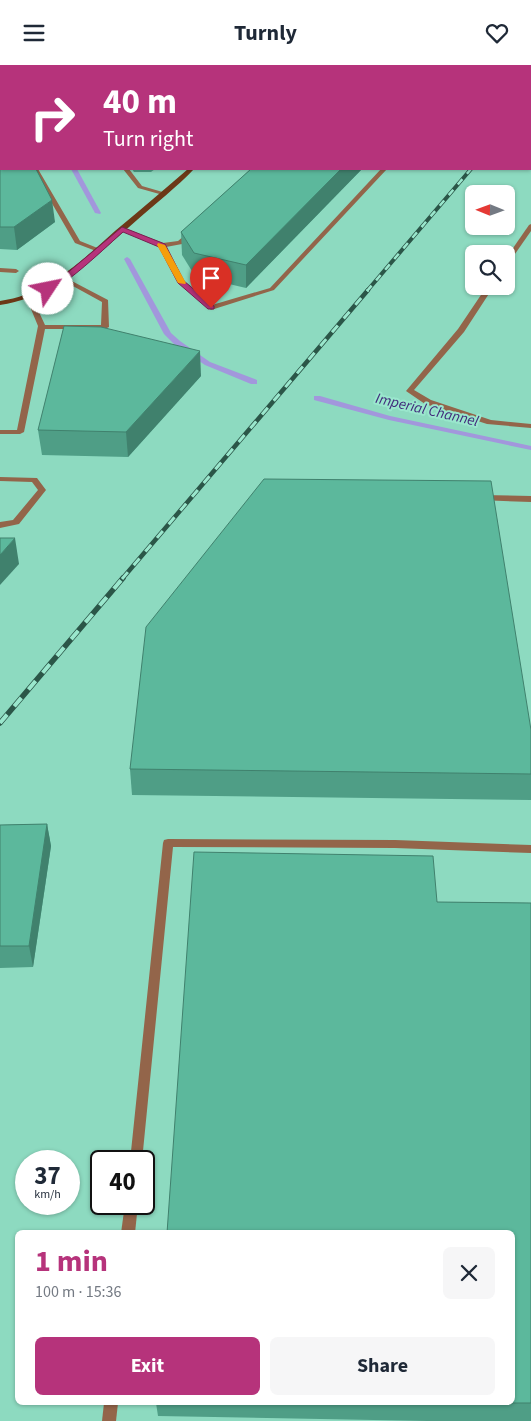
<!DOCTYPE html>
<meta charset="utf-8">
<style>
body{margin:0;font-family:"Source Sans 3",sans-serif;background:#f6f6f7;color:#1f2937;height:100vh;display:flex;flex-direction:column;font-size:19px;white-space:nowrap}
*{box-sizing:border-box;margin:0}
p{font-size:16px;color:#747a83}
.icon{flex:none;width:28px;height:28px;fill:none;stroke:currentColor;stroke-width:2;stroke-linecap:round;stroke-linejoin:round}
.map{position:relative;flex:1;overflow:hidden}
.details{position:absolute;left:15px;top:1165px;width:500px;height:175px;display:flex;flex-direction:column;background:#fff;border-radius:8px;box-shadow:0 1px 4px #0004}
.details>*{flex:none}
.banner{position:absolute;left:0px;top:0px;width:531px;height:105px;box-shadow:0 1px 4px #0004;background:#b6337b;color:#fff;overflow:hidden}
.needle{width:32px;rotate:271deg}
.buttons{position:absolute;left:465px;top:120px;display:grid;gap:10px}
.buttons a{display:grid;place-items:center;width:50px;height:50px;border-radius:8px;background:#fff;box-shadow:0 1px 4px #0004;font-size:25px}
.speed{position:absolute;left:15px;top:1085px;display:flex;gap:10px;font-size:25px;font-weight:700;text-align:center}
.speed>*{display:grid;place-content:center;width:65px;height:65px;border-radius:50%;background:#fff;box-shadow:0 1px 4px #0004;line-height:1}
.speed small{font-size:12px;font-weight:400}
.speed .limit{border:2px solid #111;border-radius:8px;background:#fff;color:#111}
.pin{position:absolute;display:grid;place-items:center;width:42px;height:42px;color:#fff;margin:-51px -21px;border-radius:50% 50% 50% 0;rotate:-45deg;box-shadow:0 0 5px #0007}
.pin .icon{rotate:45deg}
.me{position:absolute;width:55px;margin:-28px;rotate:56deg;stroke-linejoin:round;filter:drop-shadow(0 0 4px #0008)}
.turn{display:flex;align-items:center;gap:18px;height:105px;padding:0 20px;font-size:22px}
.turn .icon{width:65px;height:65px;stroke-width:2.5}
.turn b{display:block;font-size:35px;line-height:42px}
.round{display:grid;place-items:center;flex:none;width:52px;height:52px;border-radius:8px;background:#f6f6f7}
.summary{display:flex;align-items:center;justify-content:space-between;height:85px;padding:0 20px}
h1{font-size:30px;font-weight:700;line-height:38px;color:#b6337b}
.cta{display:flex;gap:10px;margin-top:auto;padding:10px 20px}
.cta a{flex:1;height:58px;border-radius:8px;background:#b6337b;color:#fff;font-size:20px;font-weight:700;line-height:58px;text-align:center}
.cta a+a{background:#f6f6f7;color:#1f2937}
header{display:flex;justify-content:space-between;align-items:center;height:65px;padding:0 20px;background:#fff;font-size:22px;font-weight:700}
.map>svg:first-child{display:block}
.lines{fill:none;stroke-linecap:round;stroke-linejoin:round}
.stream{fill:#a297dc;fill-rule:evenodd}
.lane{fill:#93654a;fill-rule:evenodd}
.secondary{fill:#6c3817;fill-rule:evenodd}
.rail-far2-casing{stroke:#2b5648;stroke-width:4}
.rail-far1-casing{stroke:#2b5648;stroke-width:4.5}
.rail-casing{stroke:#2b5648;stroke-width:5.5}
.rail-far2{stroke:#9ae7cd;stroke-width:2.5;stroke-dasharray:7;stroke-linecap:butt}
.rail-far1{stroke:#9ae7cd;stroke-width:3;stroke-dasharray:9;stroke-linecap:butt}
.rail{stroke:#9ae7cd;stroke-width:4;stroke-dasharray:11;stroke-linecap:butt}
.wall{fill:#4f9e86}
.shaded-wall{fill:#40816d}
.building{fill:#5cb89c;stroke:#40816d}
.route{fill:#b6337b;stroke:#762150}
.slow{fill:#f59e0b}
.labels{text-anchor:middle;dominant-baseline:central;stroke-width:4;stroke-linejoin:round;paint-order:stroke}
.far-water-label{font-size:15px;font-style:italic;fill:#402b7b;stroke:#9ae7cd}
</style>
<header><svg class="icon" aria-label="menu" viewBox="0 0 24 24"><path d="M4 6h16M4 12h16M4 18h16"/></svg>Turnly<svg class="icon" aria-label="heart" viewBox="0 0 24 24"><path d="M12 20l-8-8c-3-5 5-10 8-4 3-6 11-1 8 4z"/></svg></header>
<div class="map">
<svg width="531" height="1356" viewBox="0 0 531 1356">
<rect width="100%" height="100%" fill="#8ddac0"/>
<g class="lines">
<g class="stream">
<path d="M15,0H21L22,1H16Z"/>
<path d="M71,104H77L101,148L100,149L95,148Z"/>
<path d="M127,192L130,194L171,268L180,276L210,297L257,315V319H251L205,300L174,279L164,269L124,194Z"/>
<path d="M314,331H320L390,351L531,381V385L389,355L314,335Z"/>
</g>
<g class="lane">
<path d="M59,0H65L66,1H60Z"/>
<path d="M404,0H479L478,1Z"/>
<path d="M32,104H38L80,176L100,184V186H96L75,178Z"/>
<path d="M123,104H129L142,121L166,128L163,130L138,123Z"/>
<path d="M381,104H387L274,225L211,245L179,218L159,181L119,164L124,163L163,178L178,176L190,166H194V168L182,179L166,182L184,216L212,240L270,223Z"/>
<path d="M531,159V166L508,199L506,200V193L529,160Z"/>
<path d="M0,203L16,204L19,206L16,208L0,207Z"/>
<path d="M62,213H66L108,235L109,262L105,264H45L24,367L20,369H0V365H17L38,261L26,232L27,231L32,232L45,260H101L102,237L62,215Z"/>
<path d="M487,221H494L464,267L414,325L431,335L491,355L531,359V363L487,359L425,339L406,326L458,264Z"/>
<path d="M0,412L37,413L46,425L19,459L0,463V457L13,455L38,425L32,417L0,416Z"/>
<path d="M481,430L531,431V437L478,435V431Z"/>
<path d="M168,774L395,775L531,780V788L395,783L173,782L142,1096H130L163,778L164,775Z"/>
<path d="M125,1139H138L135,1168H121Z"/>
<path d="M104,1338H118L116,1356H102Z"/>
</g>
<g class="secondary">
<rect x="259" y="0" width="6" height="1"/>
<path d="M188,104H194C177,122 156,138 137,155C94,192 59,231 0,240V236C48,229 80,197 115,166C140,145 164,125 188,104Z"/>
</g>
<defs>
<path id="rail-far2" d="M367,226L471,104"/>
<path id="rail-far1" d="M122,514L368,225"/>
<path id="rail" d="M0,658L123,513"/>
</defs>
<use href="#rail-far2" class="rail-far2-casing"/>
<use href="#rail-far1" class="rail-far1-casing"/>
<use href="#rail" class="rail-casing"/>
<use href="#rail-far2" class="rail-far2"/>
<use href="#rail-far1" class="rail-far1"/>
<use href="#rail" class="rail"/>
</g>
<g class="wall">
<path d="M0,70L55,157L17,185L0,184Z"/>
<path d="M132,104H155L151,107H134Z"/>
<path d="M251,104H362L246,223L195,211L182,190L181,167Z"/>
<path d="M201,311L128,392L42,390L38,365Z"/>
<path d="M531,665V735L132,730L130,704Z"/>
<path d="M47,759L51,781L33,902L0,903V760Z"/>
<path d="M437,837L531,838V1356H427L158,1351L156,1338H512Z"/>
</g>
<g class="shaded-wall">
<path d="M1,3V31L0,34V6Z"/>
<path d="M341,104H362L246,223V200Z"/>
<path d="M52,135L55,157L17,185L14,162Z"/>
<path d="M200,286L201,311L128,392L126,367Z"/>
<path d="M15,473L19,499L0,520V490Z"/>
<path d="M47,759L51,781L33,902L29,881Z"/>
</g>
<g class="building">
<path d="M94,0H213V1H93Z"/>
<rect x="287" y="0" width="132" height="1"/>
<path d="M0,70H1V104H36L52,135L14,162H0Z"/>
<path d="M251,104H341L246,200L194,188L181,167Z"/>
<path d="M64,261L101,262L200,286L126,367L38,365Z"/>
<path d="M264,414L491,416L531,665V709L130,704L146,562Z"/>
<path d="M0,473H15L0,490Z"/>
<path d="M47,759L29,881H0V760Z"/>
<path d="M194,787L433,791L437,837L531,838V1338H481H512V1168H167Z"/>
</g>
<path class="route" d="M122,162L165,179L184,216L214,241V244H208L178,218L159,182L123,167C110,178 60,227 46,226V222L66,209Z"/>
<path class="slow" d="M158,178L165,180L186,218L185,219L178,218L157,180Z"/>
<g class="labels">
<g class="far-water-label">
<text transform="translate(427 345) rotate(13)">Imperial Channel</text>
</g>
</g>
</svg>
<div class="buttons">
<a><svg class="needle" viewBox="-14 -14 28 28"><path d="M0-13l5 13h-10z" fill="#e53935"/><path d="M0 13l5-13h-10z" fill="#747a83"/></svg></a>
<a><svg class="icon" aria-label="search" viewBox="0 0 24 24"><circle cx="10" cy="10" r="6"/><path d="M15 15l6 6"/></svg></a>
</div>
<div class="speed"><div>37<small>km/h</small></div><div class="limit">40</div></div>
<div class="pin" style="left:211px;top:243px;background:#d93025"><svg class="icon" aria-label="arrive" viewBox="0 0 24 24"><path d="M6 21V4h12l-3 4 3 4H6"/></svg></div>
<svg class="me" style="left:48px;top:224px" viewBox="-20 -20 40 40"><circle r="19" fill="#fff"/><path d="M0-13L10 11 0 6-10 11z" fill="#b6337b"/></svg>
<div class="banner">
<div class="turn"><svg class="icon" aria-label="right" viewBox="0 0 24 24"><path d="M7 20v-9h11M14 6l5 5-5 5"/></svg><div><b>40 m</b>Turn right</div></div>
</div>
<section class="details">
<div class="summary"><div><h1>1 min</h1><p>100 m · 15:36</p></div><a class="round"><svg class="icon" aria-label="close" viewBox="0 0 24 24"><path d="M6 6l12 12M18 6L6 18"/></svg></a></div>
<div class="cta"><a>Exit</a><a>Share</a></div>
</section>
</div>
